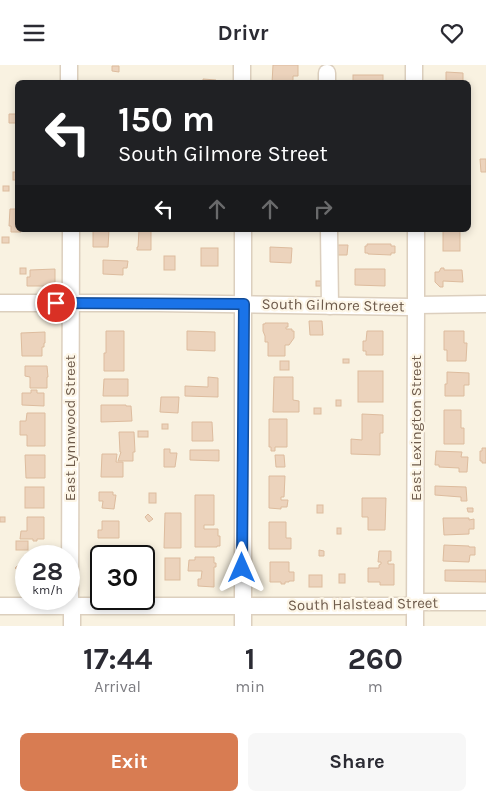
<!DOCTYPE html>
<style>
body{margin:0;font-family:Karla,sans-serif;background:#f7f7f7;color:#2b2b33;height:100vh;display:flex;flex-direction:column;font-size:19px;white-space:nowrap}
*{box-sizing:border-box;margin:0}
p{font-size:16px;color:#7c7c81}
.icon{flex:none;width:28px;height:28px;fill:none;stroke:currentColor;stroke-width:2;stroke-linecap:round;stroke-linejoin:round}
.map{position:relative;height:561px;overflow:hidden}
.side{display:flex;flex-direction:column;background:#fff;flex:1}
.side>*{flex:none}
.guide{position:absolute;left:15px;top:15px;width:456px;height:152px;border-radius:8px;box-shadow:0 2px 8px #0003;background:#202124;color:#fff;overflow:hidden}
.speed{position:absolute;left:15px;top:480px;display:flex;gap:10px;font-size:25px;font-weight:700;text-align:center}
.speed>*{display:grid;place-content:center;width:65px;height:65px;border-radius:50%;background:#fff;box-shadow:0 2px 8px #0003;line-height:1}
.speed small{font-size:12px;font-weight:400}
.speed .limit{border:2px solid #111;border-radius:8px;background:#fff;color:#111}
.pin{position:absolute;display:grid;place-items:center;width:42px;height:42px;color:#fff;margin:-21px;border:2px solid #fff;border-radius:50%;box-shadow:0 1px 5px #0007}
.me{position:absolute;width:55px;margin:-28px;rotate:0deg;stroke-linejoin:round;filter:drop-shadow(0 0 4px #0008)}
.turn{display:flex;align-items:center;gap:18px;height:105px;padding:0 20px;font-size:22px}
.turn .icon{width:65px;height:65px;stroke-width:2.5}
.turn b{display:block;font-size:35px;line-height:42px}
.lanes{display:flex;align-items:center;height:48px;padding:0 20px;background:#0003;justify-content:center;gap:25px;direction:ltr}
.lanes .off{opacity:.35}
.eta{display:flex;justify-content:space-evenly;align-items:center;height:85px;text-align:center}
.eta b{font-size:30px;font-weight:700;line-height:35px}
.primary-button{display:flex;gap:10px;margin-top:auto;padding:10px 20px}
.primary-button a{flex:1;height:58px;border-radius:8px;background:#d87c52;color:#fff;font-size:20px;font-weight:700;line-height:58px;text-align:center}
.primary-button a+a{background:#f7f7f7;color:#2b2b33}
header{display:flex;justify-content:space-between;align-items:center;height:65px;padding:0 20px;background:#fff;font-size:22px;font-weight:700}
.map>svg:first-child{display:block}
.building{fill:#ecd3bc;stroke:#ddbc9e}
.lines{fill:none;stroke-linecap:round;stroke-linejoin:round}
.minor-casing{stroke:#dccfbe;stroke-width:19}
.minor{stroke:#fff;stroke-width:16}
.route-casing{stroke:#114b97;stroke-width:12}
.route{stroke:#1a73e8;stroke-width:9}
.labels{text-anchor:middle;dominant-baseline:central;stroke-width:4.5;stroke-linejoin:round;paint-order:stroke}
.street-label{font-size:15px;fill:#6e5b4b;stroke:#fdf6e7}
</style>
<header><svg class="icon" aria-label="menu" viewBox="0 0 24 24"><path d="M4 6h16M4 12h16M4 18h16"/></svg>Drivr<svg class="icon" aria-label="heart" viewBox="0 0 24 24"><path d="M12 20l-8-8c-3-5 5-10 8-4 3-6 11-1 8 4z"/></svg></header>
<div class="map">
<svg width="486" height="561" viewBox="0 0 486 561">
<rect width="100%" height="100%" fill="#f9f2e1"/>
<g class="building">
<path d="M273,0H298V11H293V18H272Z"/>
<path d="M112,1H119V7L112,6Z"/>
<path d="M446,7L463,8V18H445L446,16Z"/>
<rect x="353" y="10" width="30" height="8"/>
<path d="M203,14L216,15V18H203Z"/>
<path d="M9,49H18V69L17,58H9Z"/>
<path d="M480,94H486V107H481Z"/>
<rect x="13" y="107" width="5" height="8"/>
<rect x="3" y="121" width="6" height="5"/>
<path d="M10,144H18V165L25,166H21V167H11V161H9Z"/>
<path d="M93,165H109L108,182H93Z"/>
<path d="M139,165H151V185H137V182H138Z"/>
<rect x="272" y="165" width="19" height="1"/>
<rect x="443" y="165" width="17" height="21"/>
<rect x="2" y="172" width="7" height="6"/>
<path d="M367,179H391V181H395V188H391V190L368,189V188H365V181H367Z"/>
<path d="M335,180H348L347,190H335Z"/>
<path d="M270,182L292,183L291,198L270,197Z"/>
<rect x="201" y="183" width="17" height="18"/>
<rect x="164" y="191" width="11" height="14"/>
<path d="M103,195L128,196L127,203H123V210L103,209Z"/>
<rect x="20" y="203" width="6" height="6"/>
<path d="M441,203H444V205H462L463,217L443,216V222H440L435,217V207H439Z"/>
<path d="M55,204V221H27V212H30V205Z"/>
<path d="M355,204H385V221L355,220Z"/>
<rect x="316" y="216" width="5" height="5"/>
<path d="M309,256H322L323,270H310Z"/>
<path d="M265,258H288V262H286V264H292V266H294V273L289,280H285V291H268V277H265V271L263,266V259H265Z"/>
<path d="M106,266H124V306H104V288H106Z"/>
<path d="M187,266L215,267V286L187,285Z"/>
<path d="M367,266H383V290H366V286H363V276H366Z"/>
<path d="M444,266H464V278H467L466,296H447V285H444Z"/>
<path d="M45,267V278H44V282H42V291H22L21,268Z"/>
<rect x="343" y="294" width="6" height="4"/>
<rect x="280" y="296" width="9" height="9"/>
<path d="M25,301H47L48,312H47V323H30V312L25,311Z"/>
<rect x="358" y="306" width="25" height="31"/>
<path d="M447,307L469,308V320H464V331H445V319H447Z"/>
<path d="M208,312L218,313V332L185,331V321L208,322Z"/>
<path d="M274,312H293V335L299,336V347H273Z"/>
<path d="M104,314H128V331H103Z"/>
<path d="M31,325H37V328H44V341L22,340V328H31Z"/>
<path d="M161,332H179L178,348L160,347Z"/>
<rect x="336" y="335" width="5" height="6"/>
<path d="M101,340H126V341H131L132,356L101,357Z"/>
<rect x="314" y="343" width="7" height="6"/>
<path d="M444,345H461V363H464V379H444Z"/>
<path d="M27,348H45V381H27V370H20V356H26Z"/>
<path d="M362,349L383,350V368H380V390L351,389V374L362,375Z"/>
<path d="M269,354H287V382H275V386H271V382H269Z"/>
<path d="M192,357H212L213,376H192Z"/>
<rect x="162" y="359" width="6" height="5"/>
<rect x="138" y="366" width="10" height="6"/>
<path d="M119,367H134L135,387H133V396H118L121,387H120Z"/>
<path d="M482,383H486V398H482V396H480V386H482Z"/>
<path d="M164,384H170V388H177L175,402H164Z"/>
<path d="M190,385H219V396L190,395Z"/>
<path d="M436,386L462,387L461,392H468L467,407H459V403L439,402V400H435Z"/>
<path d="M102,389H117L116,397H123V412H101Z"/>
<path d="M25,390H45V413H26Z"/>
<path d="M275,390H284L285,402H276Z"/>
<path d="M269,411H285L284,432H281V435H288L287,442H281V444L269,443Z"/>
<path d="M435,421L466,422L467,436H461V432L435,430Z"/>
<rect x="25" y="422" width="19" height="21"/>
<path d="M99,427H113V430H116L114,444L102,443L103,436H99Z"/>
<rect x="149" y="428" width="7" height="10"/>
<path d="M195,430H214V460H204V464H218V471H220V481H217V482H195Z"/>
<path d="M362,433H386L385,465H368V452H362Z"/>
<rect x="317" y="440" width="6" height="8"/>
<path d="M467,443H473V447H468Z"/>
<path d="M165,448H181V483H164Z"/>
<path d="M148,449L153,454L149,457L145,452Z"/>
<rect x="0" y="452" width="5" height="5"/>
<path d="M27,452H44V474H37V476H33V474H20L21,466H27Z"/>
<path d="M443,453H469V455L474,454V464H469V469L444,470Z"/>
<path d="M102,456H119V473H98V465H102Z"/>
<path d="M269,457H286V473H291V484H269Z"/>
<rect x="337" y="463" width="4" height="6"/>
<rect x="16" y="476" width="12" height="9"/>
<path d="M444,480L469,481V482H475V490H470L469,497L443,496Z"/>
<path d="M319,485L324,486V491H319Z"/>
<path d="M379,486H391V496H388V499H394V520H380V517H368V503H379V500L381,499V497H378Z"/>
<path d="M125,488L140,489L139,491H125Z"/>
<path d="M195,492H214V498H216V502H214V522L198,521V514H201L202,506H188L189,495H195Z"/>
<path d="M26,493V518L17,508L19,507L15,503Z"/>
<rect x="165" y="493" width="15" height="22"/>
<path d="M270,497H289V507H294V516H289V517H285V519H281V517H270Z"/>
<path d="M445,505H486V517L445,516Z"/>
<rect x="339" y="509" width="6" height="9"/>
<rect x="309" y="510" width="13" height="12"/>
</g>
<g class="lines">
<defs>
<g id="minor">
<path d="M69,0V18"/>
<path d="M242,0V18"/>
<path d="M327,8V18"/>
<path d="M414,18V0"/>
<path d="M71,165L70,533L72,542V561"/>
<path d="M329,165L330,241"/>
<path d="M0,238H158L411,242L416,240L486,239"/>
<path d="M0,541H405L424,537H486"/>
<path d="M243,561V165"/>
<path d="M415,561L416,240V165"/>
</g>
</defs>
<use href="#minor" class="minor-casing"/>
<use href="#minor" class="minor"/>
</g>
<g class="lines">
<defs>
<path id="route" d="M56,238L244,239L242,503"/>
</defs>
<use href="#route" class="route-casing"/>
<use href="#route" class="route"/>
</g>
<g class="labels">
<g class="street-label">
<text transform="translate(333 240) rotate(1)">South Gilmore Street</text>
<text transform="translate(70 363) rotate(-90)">East Lynnwood Street</text>
<text transform="translate(416 363) rotate(-90)">East Lexington Street</text>
<text transform="translate(363 539) rotate(-1)">South Halstead Street</text>
</g>
</g>
</svg>
<div class="speed"><div>28<small>km/h</small></div><div class="limit">30</div></div>
<div class="pin" style="left:56px;top:238px;background:#d93025"><svg class="icon" aria-label="arrive" viewBox="0 0 24 24"><path d="M6 21V4h12l-3 4 3 4H6"/></svg></div>
<svg class="me" style="left:242px;top:503px" viewBox="-20 -20 40 40"><path d="M0-17L14 15 0 8-14 15z" fill="#1a73e8" stroke="#fff" stroke-width="4"/></svg>
<div class="guide">
<div class="turn"><svg class="icon" aria-label="left" viewBox="0 0 24 24"><path d="M17 20v-9H6M10 6l-5 5 5 5"/></svg><div><b>150 m</b>South Gilmore Street</div></div>
<div class="lanes"><svg class="icon" aria-label="left" viewBox="0 0 24 24"><path d="M17 20v-9H6M10 6l-5 5 5 5"/></svg><svg class="icon off" aria-label="ahead" viewBox="0 0 24 24"><path d="M12 20V5M6 11l6-6 6 6"/></svg><svg class="icon off" aria-label="ahead" viewBox="0 0 24 24"><path d="M12 20V5M6 11l6-6 6 6"/></svg><svg class="icon off" aria-label="right" viewBox="0 0 24 24"><path d="M7 20v-9h11M14 6l5 5-5 5"/></svg></div>
</div>
</div>
<section class="side">
<div class="eta">
<div><b>17:44</b><p>Arrival</p></div>
<div><b>1</b><p>min</p></div>
<div><b>260</b><p>m</p></div>
</div>
<div class="primary-button"><a>Exit</a><a>Share</a></div>
</section>
